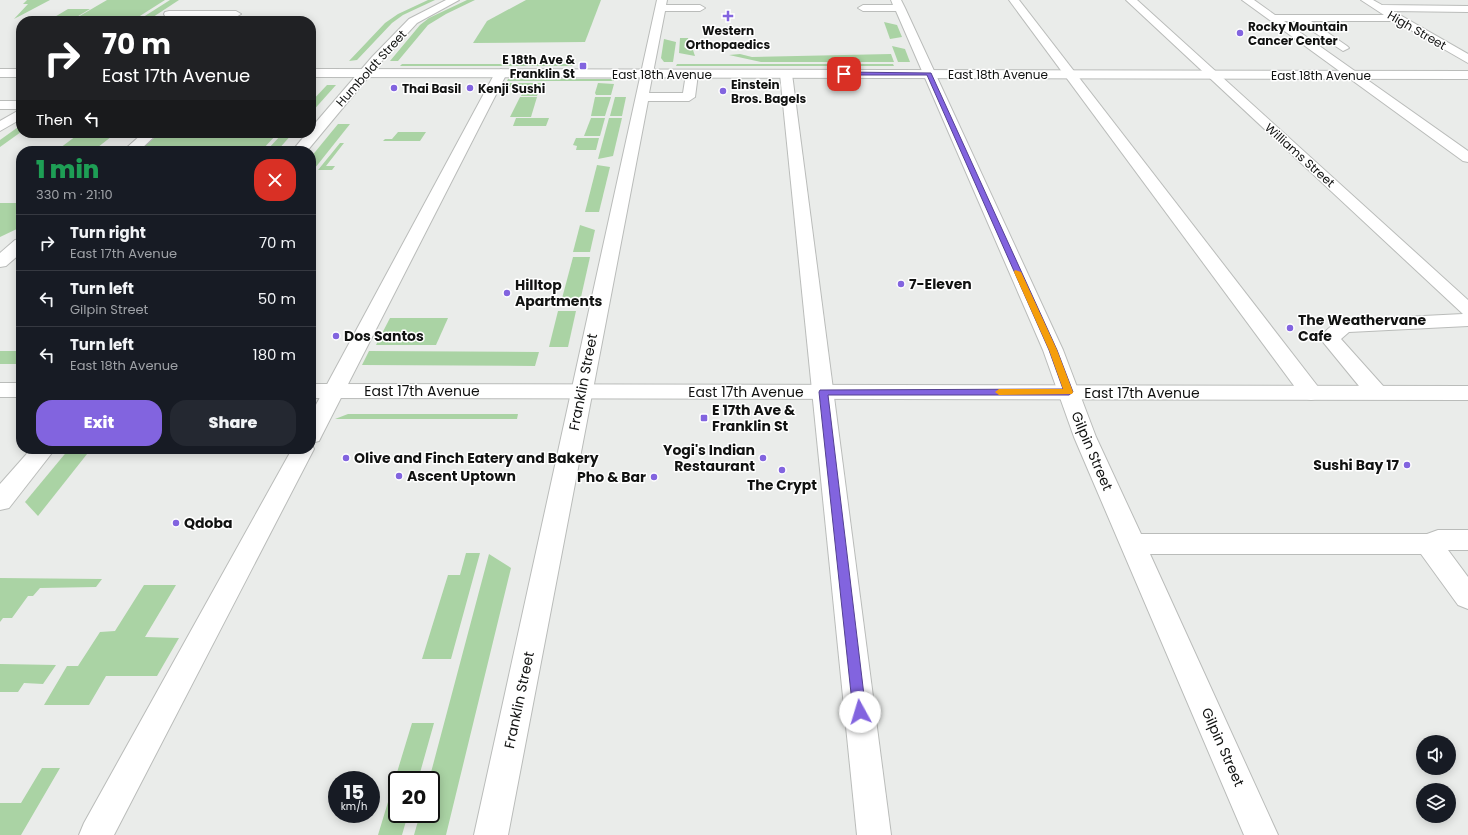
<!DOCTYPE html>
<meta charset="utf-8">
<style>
body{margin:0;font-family:Poppins,sans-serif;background:#242831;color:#f1f3f6;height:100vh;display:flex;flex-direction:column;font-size:15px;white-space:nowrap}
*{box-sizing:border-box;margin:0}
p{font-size:13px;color:#9ea1a6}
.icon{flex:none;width:22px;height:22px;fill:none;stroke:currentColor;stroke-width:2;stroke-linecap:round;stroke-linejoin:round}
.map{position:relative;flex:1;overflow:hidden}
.details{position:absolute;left:16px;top:146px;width:300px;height:308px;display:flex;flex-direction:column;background:#171b24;border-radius:16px;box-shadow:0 2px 10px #0003}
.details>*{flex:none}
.guide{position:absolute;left:16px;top:16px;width:300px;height:122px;border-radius:16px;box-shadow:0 2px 10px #0003;background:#202124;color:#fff;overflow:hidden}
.tools{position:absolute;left:1416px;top:735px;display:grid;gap:8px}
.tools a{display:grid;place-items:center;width:40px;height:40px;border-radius:50%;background:#171b24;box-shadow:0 2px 10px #0003;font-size:20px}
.speed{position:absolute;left:328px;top:771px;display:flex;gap:8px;font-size:20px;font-weight:700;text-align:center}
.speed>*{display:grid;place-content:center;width:52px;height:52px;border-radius:50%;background:#171b24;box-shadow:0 2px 10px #0003;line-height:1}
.speed small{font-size:10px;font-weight:400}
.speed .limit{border:2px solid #111;border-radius:6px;background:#fff;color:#111}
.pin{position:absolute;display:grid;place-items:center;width:34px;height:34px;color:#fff;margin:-17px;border-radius:8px;box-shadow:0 2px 6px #0006}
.me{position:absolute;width:44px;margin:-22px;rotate:354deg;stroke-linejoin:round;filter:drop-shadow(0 0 3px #0008)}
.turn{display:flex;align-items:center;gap:14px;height:84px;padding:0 20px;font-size:18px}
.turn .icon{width:52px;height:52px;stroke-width:2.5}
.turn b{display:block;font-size:28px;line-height:34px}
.then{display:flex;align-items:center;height:38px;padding:0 20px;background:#0003;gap:8px;font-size:15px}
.round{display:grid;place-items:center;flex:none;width:42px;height:42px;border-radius:16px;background:#242831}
.head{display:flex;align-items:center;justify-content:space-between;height:68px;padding:0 20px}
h1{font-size:24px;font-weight:800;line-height:30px;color:#1e9e55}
.action{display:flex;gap:8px;margin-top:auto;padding:8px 20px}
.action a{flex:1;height:46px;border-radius:16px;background:#8264df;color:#fff;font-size:16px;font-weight:800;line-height:46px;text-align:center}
.action a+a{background:#242831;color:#f1f3f6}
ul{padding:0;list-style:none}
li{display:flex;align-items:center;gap:12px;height:56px;padding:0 20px;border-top:1px solid #363941}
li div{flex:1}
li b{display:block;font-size:15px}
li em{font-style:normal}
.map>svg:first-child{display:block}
.green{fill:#aad3a4}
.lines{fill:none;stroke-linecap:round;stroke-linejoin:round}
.minor-casing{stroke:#babcba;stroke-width:2}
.major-casing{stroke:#babcba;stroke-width:2}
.minor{fill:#fff;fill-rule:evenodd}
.major{fill:#fff;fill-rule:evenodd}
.route{fill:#8264df;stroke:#544191}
.slow{fill:#f59e0b}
.poi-dot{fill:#8264df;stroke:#fff;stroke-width:1.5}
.labels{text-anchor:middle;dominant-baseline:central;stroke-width:3;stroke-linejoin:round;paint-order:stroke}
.far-poi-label{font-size:12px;font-weight:bold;fill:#111211;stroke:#fff;text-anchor:start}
.far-street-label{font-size:12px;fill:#111211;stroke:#fff}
.poi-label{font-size:14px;font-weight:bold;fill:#111211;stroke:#fff;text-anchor:start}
.street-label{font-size:14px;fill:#111211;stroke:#fff}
</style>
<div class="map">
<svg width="1468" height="835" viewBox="0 0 1468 835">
<rect width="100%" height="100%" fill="#eaecea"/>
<g class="green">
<path d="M27,0H50L14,19L28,4H23Z"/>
<path d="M107,0H165L132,21H71Z"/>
<path d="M170,0H179L147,21H137Z"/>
<path d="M428,0H435L403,15L392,23L357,60L349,61L385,23L398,14Z"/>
<path d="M467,0H475L446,14L428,25L398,61H390L420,25L429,18Z"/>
<path d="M526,0H601L585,42L473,43L487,21Z"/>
<path d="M68,9H90L70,21H48Z"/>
<path d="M884,22L897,25L902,37L890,39Z"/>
<path d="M680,38H688L689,43L684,46L685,48L693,50L695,56L679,53Z"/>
<path d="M664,39L676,42L673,62H664L661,58Z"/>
<path d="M892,46L905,49L910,62H898Z"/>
<path d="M740,54L752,57L891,54L894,62H761L729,55Z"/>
<path d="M402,64H573V66H400Z"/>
<path d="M677,64H893L894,66H676Z"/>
<path d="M508,79H614V81H507Z"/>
<path d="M507,83H542L537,96H521L525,87H505Z"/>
<path d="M598,83L614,84L611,95H596L595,93Z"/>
<path d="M327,85H336L311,113V102Z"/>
<path d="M520,97H537L531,117H510Z"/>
<path d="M595,97H611L605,116H591Z"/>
<path d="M615,97H626L622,116H610Z"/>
<path d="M516,118H549L546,126H513Z"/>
<path d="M591,118H605L600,136H584Z"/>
<path d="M609,118H622L613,156L598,159Z"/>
<path d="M338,124H350L315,168H311V157Z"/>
<path d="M21,125V132L0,147V140Z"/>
<path d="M398,132H426L420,141H383L385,139H392Z"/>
<path d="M80,133H116L93,151H56Z"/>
<path d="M160,133H278L261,151H139Z"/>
<path d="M283,133H293L277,151H266Z"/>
<path d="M576,138H599L596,150H576L577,146L573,145Z"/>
<path d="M340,143H344L326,166H335L332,170H318Z"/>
<path d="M597,165L610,167L599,212H585Z"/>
<path d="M0,203H21L20,214L21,227L0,237Z"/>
<path d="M580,225L595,230L590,252H573Z"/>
<path d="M573,257H590L579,306H560Z"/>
<path d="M558,311H576L568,347H549Z"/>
<path d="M390,318H448L436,345H376Z"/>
<rect x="0" y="351" width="21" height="13"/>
<path d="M369,351L539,352L535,366L362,365Z"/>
<path d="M348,414H518L517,419H335Z"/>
<path d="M69,449H91L38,516L25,502Z"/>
<path d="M466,553H480L451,659H422L448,575H460Z"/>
<path d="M489,554L511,568L446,835H414L420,814H431V780H429Z"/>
<path d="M0,578L102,579L96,587L40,588L33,596H28L12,618H3L0,622Z"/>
<path d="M144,585H176L145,637L179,638L157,676H106L89,705H44L67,666H78L100,632L115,631Z"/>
<path d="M0,664L56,665L43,684L24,683L18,692H0Z"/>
<path d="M412,723H434L418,780H397V814H408L402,835H378Z"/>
<path d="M42,768H60L21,835H0V803H21Z"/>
</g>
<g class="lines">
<defs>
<g id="minor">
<path d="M446,0H459L417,23L380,63L307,151H292L307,133H311V128L372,57L409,19Z"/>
<path d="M657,0H667L666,5H700L705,8L700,11H665L649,93H683L686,74L692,70L698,74L695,97L689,101H648L508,835H474Z"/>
<path d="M891,0H901L905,8L1063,350L1096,437L1141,534H1427L1438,530H1468V550H1448L1468,577V609L1458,605L1421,554H1150L1278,835H1244L1074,437L1043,350L896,11H863L858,8L863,5H893Z"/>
<path d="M1009,0H1019L1319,388L1322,393L1319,398L1311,400L1303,398Z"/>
<path d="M1126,0H1137L1468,300V326L1349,332L1341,339L1384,387L1387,392L1384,397L1376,399L1368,397L1323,342L1320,338C1326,330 1334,322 1344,320L1463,314Z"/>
<path d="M1242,0H1254L1275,15H1384L1361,0H1373L1382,5L1468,6V12L1393,11L1468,54V63L1395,21H1311L1347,46L1349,48L1343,51L1297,21H1284L1468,151V162L1463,161Z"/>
<path d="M169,11H236L241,14L236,17L165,16L164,14L165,12Z"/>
<path d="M501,69L507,73L322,435L319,441L311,443V414L495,73Z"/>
<path d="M786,70L792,74L891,835H857L780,74Z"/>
<rect x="0" y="101" width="21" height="8"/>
<path d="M21,109V119L0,131V121Z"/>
<path d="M143,133H158L139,151H123Z"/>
<path d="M21,239V253L6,266L0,267V253L15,240Z"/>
<path d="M311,443L314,449L114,835H79L84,823L292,449H311Z"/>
<path d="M31,449H55L9,508L0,510V484Z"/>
</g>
<g id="major">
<rect x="0" y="69" width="21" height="8"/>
<path d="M311,69L1468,71V79L311,77Z"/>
<rect x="0" y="383" width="21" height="14"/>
<path d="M311,384L1468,386V400L311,398Z"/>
</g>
</defs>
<use href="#minor" class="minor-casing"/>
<use href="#major" class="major-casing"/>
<use href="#minor" class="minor"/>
<use href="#major" class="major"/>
</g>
<path class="route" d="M844,72L931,73L1057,350L1073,392L1069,395H828L866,712L864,716L860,718L855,716L853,712L819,392L820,390L1063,389L1049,350L927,75H842Z"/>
<path class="slow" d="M1015,270L1021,272L1057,350L1073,392L1072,394L999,395L995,392L999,389H1063L1049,350L1014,272Z"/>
<g class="poi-dot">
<path d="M726 10h4v4h4v4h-4v4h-4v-4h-4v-4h4z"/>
<circle cx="1240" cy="33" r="4"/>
<rect x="579" y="62" width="8" height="8" rx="2"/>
<circle cx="394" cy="88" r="4"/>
<circle cx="470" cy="88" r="4"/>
<circle cx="723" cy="91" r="4"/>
<circle cx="901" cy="284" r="4"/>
<circle cx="507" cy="293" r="4"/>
<circle cx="1290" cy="328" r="4"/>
<circle cx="336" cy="336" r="4"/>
<rect x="700" y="414" width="8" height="8" rx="2"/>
<circle cx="346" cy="458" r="4"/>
<circle cx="763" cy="458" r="4"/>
<circle cx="1407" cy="465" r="4"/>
<circle cx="782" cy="470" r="4"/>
<circle cx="399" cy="476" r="4"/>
<circle cx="654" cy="477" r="4"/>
<circle cx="176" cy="523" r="4"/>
</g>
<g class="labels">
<g class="far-poi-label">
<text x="1248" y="26">Rocky Mountain<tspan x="1248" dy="14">Cancer Center</tspan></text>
<text x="728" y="30" text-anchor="middle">Western<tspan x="728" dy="14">Orthopaedics</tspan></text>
<text x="575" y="59" text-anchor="end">E 18th Ave &amp;<tspan x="575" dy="14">Franklin St</tspan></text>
<text x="731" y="84">Einstein<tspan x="731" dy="14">Bros. Bagels</tspan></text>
<text x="402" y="88">Thai Basil</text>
<text x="478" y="88">Kenji Sushi</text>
</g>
<g class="far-street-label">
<text transform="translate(1417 30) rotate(30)">High Street</text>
<text transform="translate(371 68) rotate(-48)">Humboldt Street</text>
<text x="662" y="74">East 18th Avenue</text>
<text x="998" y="74">East 18th Avenue</text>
<text x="1321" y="75">East 18th Avenue</text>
<text transform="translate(1300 155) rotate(42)">Williams Street</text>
</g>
<g class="poi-label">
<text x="909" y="284">7-Eleven</text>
<text x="515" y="285">Hilltop<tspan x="515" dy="16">Apartments</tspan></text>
<text x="1298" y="320">The Weathervane<tspan x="1298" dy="16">Cafe</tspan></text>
<text x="344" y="336">Dos Santos</text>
<text x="712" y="410">E 17th Ave &amp;<tspan x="712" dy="16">Franklin St</tspan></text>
<text x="755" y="450" text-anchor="end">Yogi's Indian<tspan x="755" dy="16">Restaurant</tspan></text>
<text x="354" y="458">Olive and Finch Eatery and Bakery</text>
<text x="1399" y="465" text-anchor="end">Sushi Bay 17</text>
<text x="407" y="476">Ascent Uptown</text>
<text x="646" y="477" text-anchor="end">Pho &amp; Bar</text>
<text x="782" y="485" text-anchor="middle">The Crypt</text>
<text x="184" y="523">Qdoba</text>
</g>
<g class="street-label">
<text transform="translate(583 382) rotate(-79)">Franklin Street</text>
<text x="422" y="391">East 17th Avenue</text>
<text x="746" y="392">East 17th Avenue</text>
<text x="1142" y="393">East 17th Avenue</text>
<text transform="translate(1092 451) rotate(67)">Gilpin Street</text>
<text transform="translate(519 700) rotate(-78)">Franklin Street</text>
<text transform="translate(1223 747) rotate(66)">Gilpin Street</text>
</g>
</g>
</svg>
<div class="tools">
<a><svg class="icon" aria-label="sound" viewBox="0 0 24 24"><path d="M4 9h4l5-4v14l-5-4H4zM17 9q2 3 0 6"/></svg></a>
<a><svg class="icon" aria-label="layers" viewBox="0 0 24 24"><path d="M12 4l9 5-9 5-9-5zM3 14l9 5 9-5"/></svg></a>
</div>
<div class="speed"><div>15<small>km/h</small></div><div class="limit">20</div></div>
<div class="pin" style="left:844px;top:74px;background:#d93025"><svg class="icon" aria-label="arrive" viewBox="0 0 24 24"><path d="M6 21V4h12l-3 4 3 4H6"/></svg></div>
<svg class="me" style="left:860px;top:712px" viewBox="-20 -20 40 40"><circle r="19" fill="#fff"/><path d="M0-13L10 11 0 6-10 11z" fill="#8264df"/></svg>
<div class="guide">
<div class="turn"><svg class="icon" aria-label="right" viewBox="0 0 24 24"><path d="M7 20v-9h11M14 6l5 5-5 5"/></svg><div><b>70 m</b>East 17th Avenue</div></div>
<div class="then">Then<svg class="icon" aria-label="left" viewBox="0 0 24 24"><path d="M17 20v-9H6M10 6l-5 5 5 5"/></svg></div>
</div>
<section class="details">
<div class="head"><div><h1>1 min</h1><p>330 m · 21:10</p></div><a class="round" style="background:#d93025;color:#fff"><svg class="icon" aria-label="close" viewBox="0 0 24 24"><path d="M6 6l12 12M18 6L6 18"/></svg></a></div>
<ul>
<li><svg class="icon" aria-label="right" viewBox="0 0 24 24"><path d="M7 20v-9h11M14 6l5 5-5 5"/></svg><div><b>Turn right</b><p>East 17th Avenue</p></div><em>70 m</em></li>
<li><svg class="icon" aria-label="left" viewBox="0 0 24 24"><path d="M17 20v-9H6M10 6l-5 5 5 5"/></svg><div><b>Turn left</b><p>Gilpin Street</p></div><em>50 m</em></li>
<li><svg class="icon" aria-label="left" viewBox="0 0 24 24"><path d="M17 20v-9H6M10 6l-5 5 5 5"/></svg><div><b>Turn left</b><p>East 18th Avenue</p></div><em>180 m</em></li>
</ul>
<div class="action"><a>Exit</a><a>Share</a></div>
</section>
</div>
